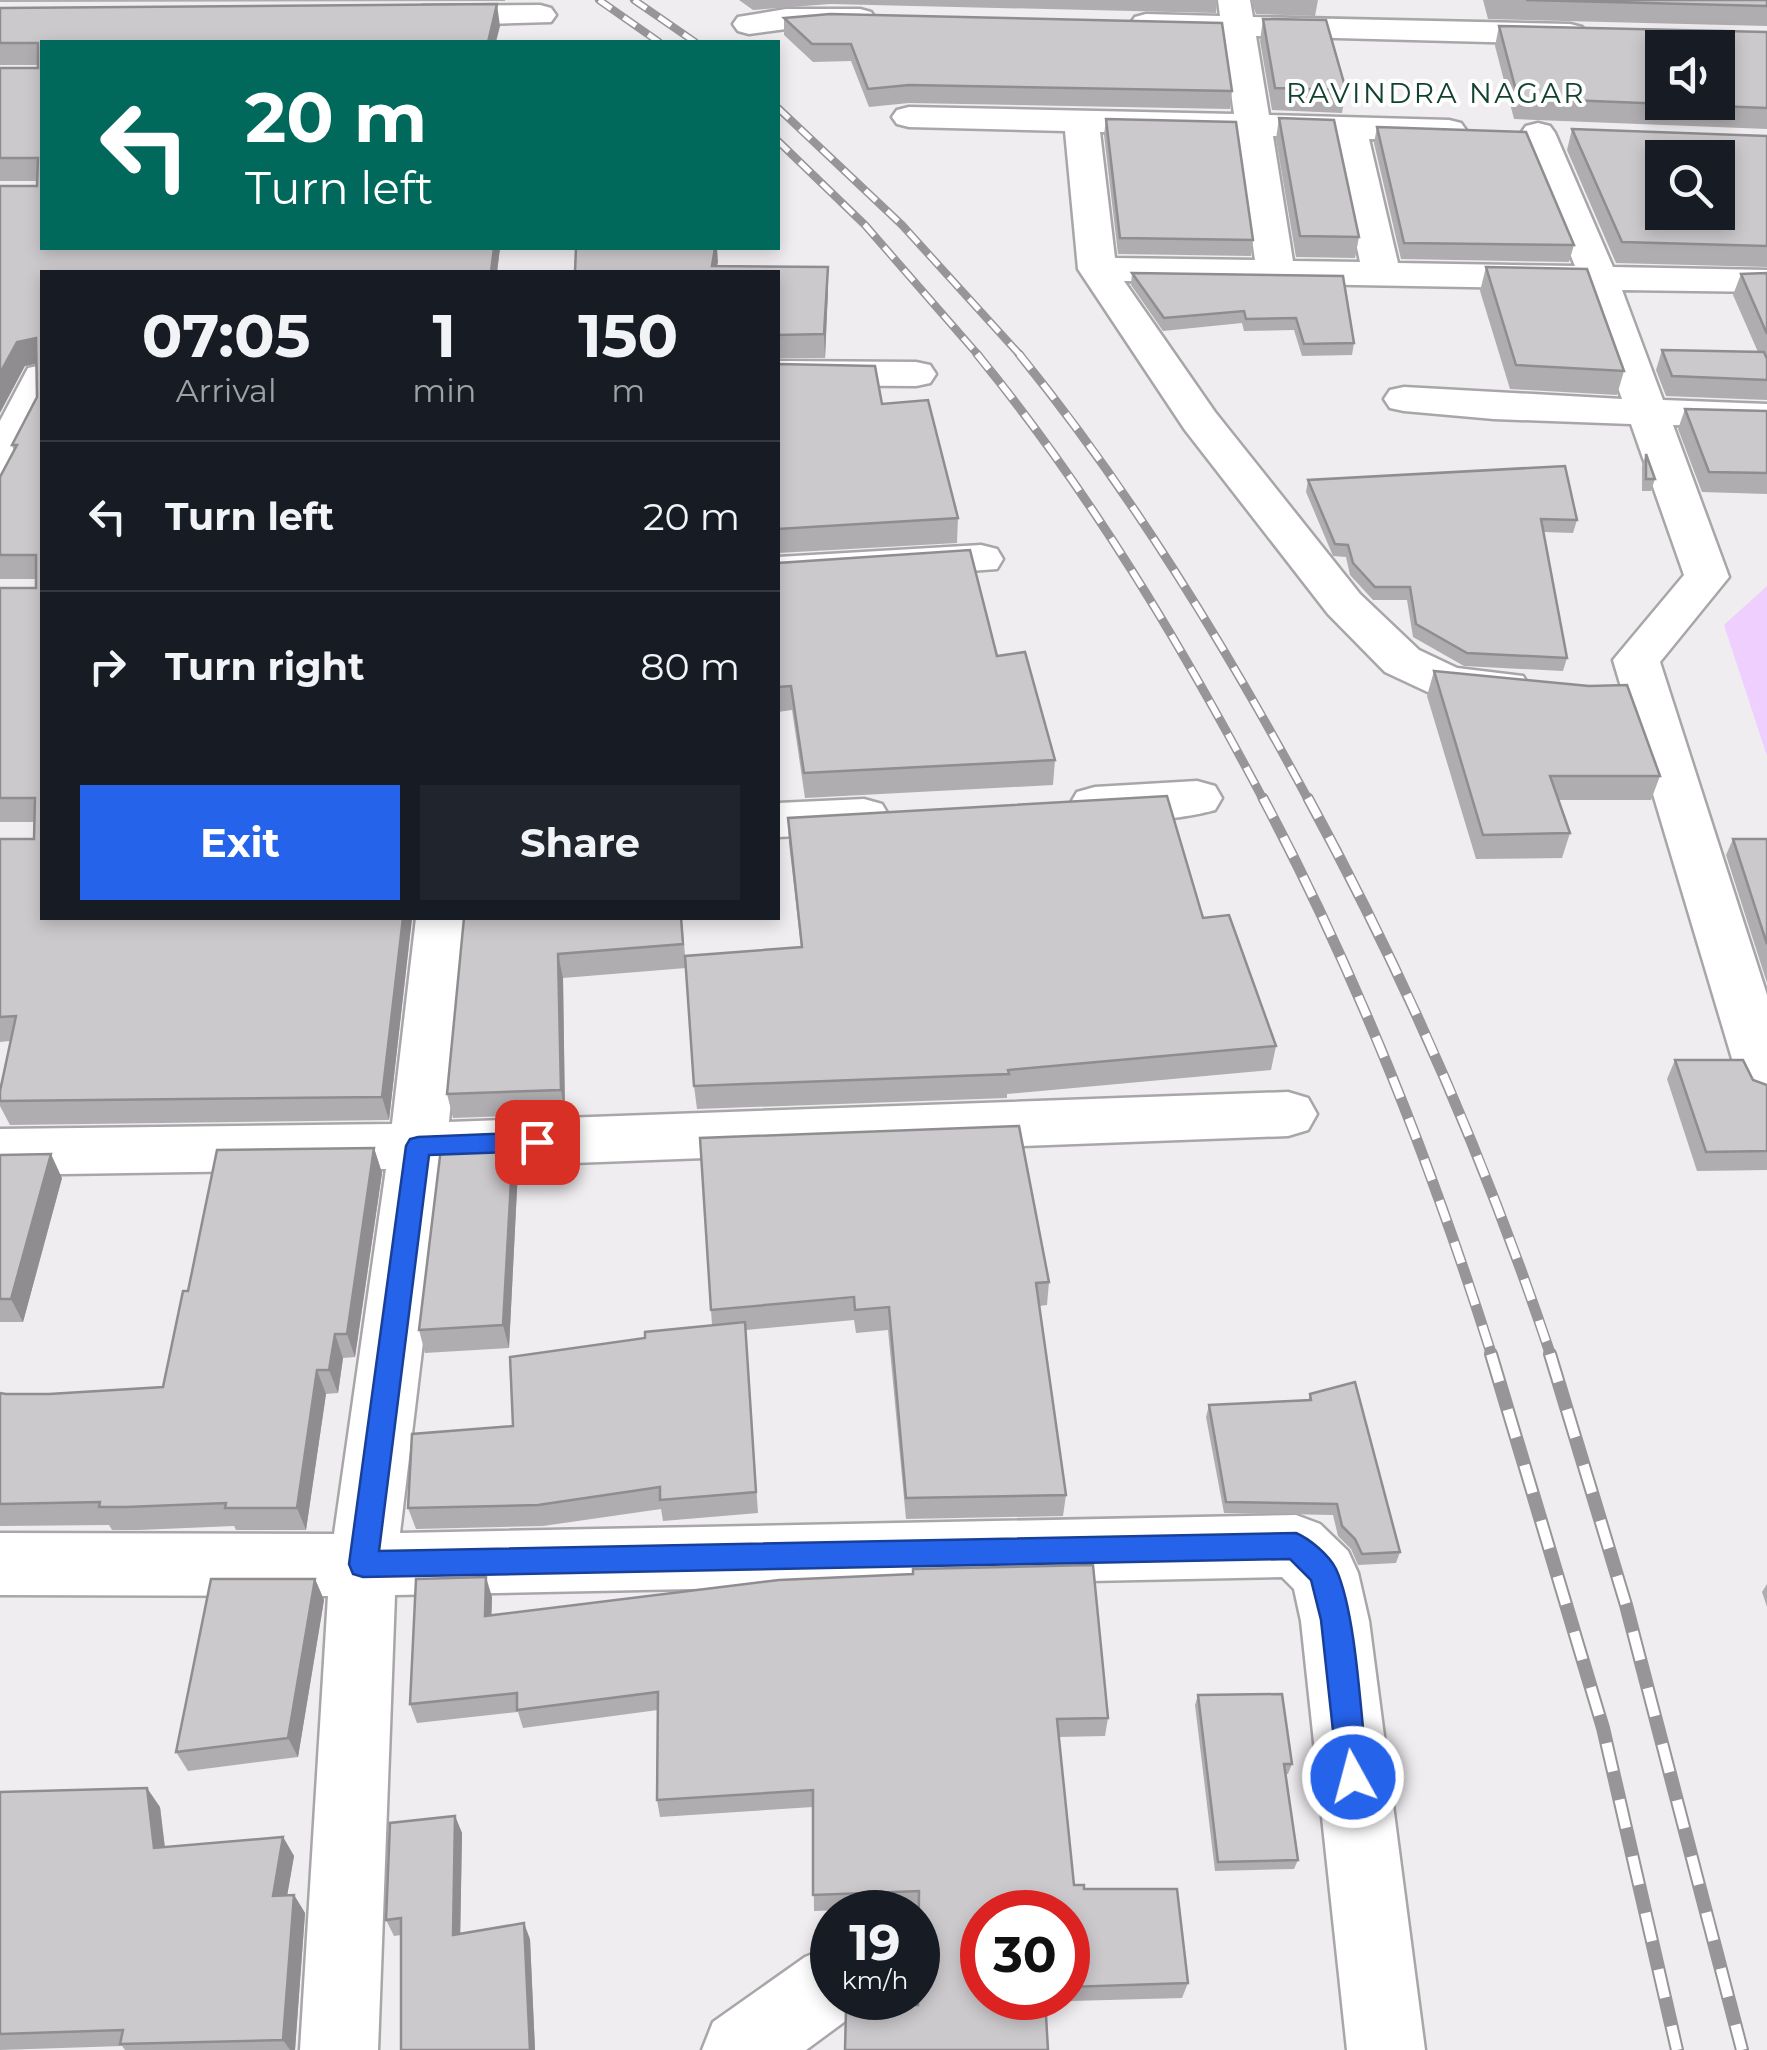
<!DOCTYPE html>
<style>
body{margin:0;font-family:Montserrat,sans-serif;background:#20242c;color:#f1f3f6;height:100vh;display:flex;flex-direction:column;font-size:38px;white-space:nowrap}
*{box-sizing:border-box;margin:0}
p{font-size:32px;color:#9ea1a6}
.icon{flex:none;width:55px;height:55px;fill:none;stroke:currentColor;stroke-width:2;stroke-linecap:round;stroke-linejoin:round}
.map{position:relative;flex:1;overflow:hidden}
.sheet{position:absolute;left:40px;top:270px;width:740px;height:650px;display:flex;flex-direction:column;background:#171b24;border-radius:0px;box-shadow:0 5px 15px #0003}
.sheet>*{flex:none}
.top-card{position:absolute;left:40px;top:40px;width:740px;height:210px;border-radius:0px;box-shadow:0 5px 15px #0003;background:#00695c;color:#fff;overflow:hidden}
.buttons{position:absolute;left:1645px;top:30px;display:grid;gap:20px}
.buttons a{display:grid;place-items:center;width:90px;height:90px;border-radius:0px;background:#171b24;box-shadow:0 5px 15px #0003;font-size:50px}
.speed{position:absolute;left:810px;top:1890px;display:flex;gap:20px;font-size:50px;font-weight:700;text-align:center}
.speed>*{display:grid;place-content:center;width:130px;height:130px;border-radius:50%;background:#171b24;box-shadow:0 5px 15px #0003;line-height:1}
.speed small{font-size:25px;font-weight:400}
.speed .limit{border:15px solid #d22;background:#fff;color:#111}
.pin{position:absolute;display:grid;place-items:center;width:85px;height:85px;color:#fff;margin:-42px;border-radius:20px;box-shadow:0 5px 15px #0006}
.me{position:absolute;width:110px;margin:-55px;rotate:353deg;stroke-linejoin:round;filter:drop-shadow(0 0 8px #0008)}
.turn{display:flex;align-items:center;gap:35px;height:210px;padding:0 40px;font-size:45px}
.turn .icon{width:130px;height:130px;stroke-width:2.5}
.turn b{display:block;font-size:70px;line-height:85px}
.eta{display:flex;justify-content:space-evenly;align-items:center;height:170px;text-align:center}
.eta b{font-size:60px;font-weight:700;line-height:70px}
.action{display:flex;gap:20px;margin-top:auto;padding:20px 40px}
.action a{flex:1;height:115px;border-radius:0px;background:#2563eb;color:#fff;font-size:40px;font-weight:700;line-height:115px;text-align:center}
.action a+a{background:#20242c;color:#f1f3f6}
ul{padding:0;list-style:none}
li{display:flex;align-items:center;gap:30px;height:150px;padding:0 40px;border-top:2px solid #363941}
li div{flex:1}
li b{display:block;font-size:38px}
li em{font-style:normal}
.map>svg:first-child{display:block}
.green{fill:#eecffd}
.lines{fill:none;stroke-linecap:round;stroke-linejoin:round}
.minor-casing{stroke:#a8a6a9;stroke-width:5}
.minor{fill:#fff;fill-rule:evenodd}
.rail-far3-casing{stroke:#979598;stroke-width:8}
.rail-far2-casing{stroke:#979598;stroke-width:9}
.rail-far1-casing{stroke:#979598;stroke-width:11}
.rail-casing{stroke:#979598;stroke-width:14}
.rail-far3{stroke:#fff;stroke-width:5;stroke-dasharray:15;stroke-linecap:butt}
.rail-far2{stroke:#fff;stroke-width:6;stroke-dasharray:19;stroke-linecap:butt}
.rail-far1{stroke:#fff;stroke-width:8;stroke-dasharray:22;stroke-linecap:butt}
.rail{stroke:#fff;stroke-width:10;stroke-dasharray:29;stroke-linecap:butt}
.wall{fill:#afadb0;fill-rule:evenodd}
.shaded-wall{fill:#8f8d90}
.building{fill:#ccc9cd;stroke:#8f8d90;stroke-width:2.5;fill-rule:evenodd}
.route{fill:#2563eb;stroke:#184099;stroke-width:2.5}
.labels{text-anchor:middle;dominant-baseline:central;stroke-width:8;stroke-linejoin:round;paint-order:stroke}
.far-neighbourhood-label{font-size:28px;letter-spacing:2.5px;fill:#11412f;stroke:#fff}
</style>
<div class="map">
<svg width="1767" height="2050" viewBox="0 0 1767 2050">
<rect width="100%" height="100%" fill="#f0edf1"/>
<path class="green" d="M1767,586V756L1724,625Z"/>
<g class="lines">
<defs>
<g id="minor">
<path d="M1218,0H1250L1253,17L1570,24L1582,27L1586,34L1582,41L1570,44L1256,36L1269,115L1449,120L1461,123L1466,130L1461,137L1449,140L1369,139L1398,263L1575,266L1521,133L1526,126L1538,123L1550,126L1555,133L1613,267L1767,270V292L1622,290L1663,400L1767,404V428L1673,425L1729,577L1660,662L1767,995V1104L1747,1097L1739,1082L1613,660L1684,575L1631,424L1494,419L1404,411L1390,408L1384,399L1390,390L1404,387L1622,399L1583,289L1124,281L1215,412L1360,594L1419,650L1457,668L1523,676L1530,687L1523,698L1506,702L1432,694L1385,672L1328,614L1185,430L1078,269L1065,131L909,127L897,124L892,117L897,110L909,107L1234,114L1223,36L1146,34L1135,31L1130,24L1135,17L1146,14L1220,16ZM1100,132L1237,135L1255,260L1115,258ZM1273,136L1334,138L1360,262L1293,261Z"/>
<path d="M540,5L551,8L556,15L551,22L423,26L412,23L407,16L412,9L423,6Z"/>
<path d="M786,9H860L871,12L876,19L871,26L860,29H786L749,34L738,31L733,24L738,17Z"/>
<path d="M778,361L916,362L930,365L936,374L930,383L916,386L778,385Z"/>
<path d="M42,365V419L15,473L0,477V421L28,368Z"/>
<path d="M981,545L997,549L1003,559L997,569L778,585V557Z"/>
<path d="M1197,781L1215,786L1222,798L1215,810C1179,820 1112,826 1077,816L1070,804L1077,792L1095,787Z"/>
<path d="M864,799L882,804L889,816L882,828L864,833L778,837V803Z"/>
<path d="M416,918H468L449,1122L1288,1092L1308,1098L1317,1114L1308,1130L1288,1136L444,1168L400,1533L1296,1515L1320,1524L1348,1551L1358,1573L1369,1621L1425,2050H1347L1301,1621L1294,1589L1282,1577L395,1595L378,2050H300L328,1596L0,1595V1533L334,1534L386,1169L0,1175V1129L392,1124Z"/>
<path d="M832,1946V1998H865L859,2011L806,2050H702L713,2022L805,1957Z"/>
</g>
</defs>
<use href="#minor" class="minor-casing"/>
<use href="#minor" class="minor"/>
<defs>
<g id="rail-far3">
<path d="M599,0L659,42"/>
<path d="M634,0L695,42"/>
<path d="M778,108L902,225L1021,356"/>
<path d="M778,141L865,225L979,356"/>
</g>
<g id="rail-far2">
<path d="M977,354C1090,492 1181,644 1264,801"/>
<path d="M1019,354C1132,493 1224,644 1309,801"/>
</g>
<g id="rail-far1">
<path d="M1263,798C1357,975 1432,1166 1492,1356"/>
<path d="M1308,798C1406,978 1486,1162 1551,1356"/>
</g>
<g id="rail">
<path d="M1491,1354L1603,1728L1677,2050"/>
<path d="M1550,1354L1626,1605L1742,2050"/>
</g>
</defs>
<use href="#rail-far3" class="rail-far3-casing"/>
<use href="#rail-far2" class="rail-far2-casing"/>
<use href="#rail-far1" class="rail-far1-casing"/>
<use href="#rail" class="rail-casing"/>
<use href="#rail-far3" class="rail-far3"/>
<use href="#rail-far2" class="rail-far2"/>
<use href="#rail-far1" class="rail-far1"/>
<use href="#rail" class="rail"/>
</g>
<g class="wall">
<path d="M0,0H505V1L0,2Z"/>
<path d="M739,0H1217L1216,13L830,4L753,10Z"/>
<path d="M1251,0H1318L1315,16L1256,14Z"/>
<path d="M1483,0H1767V26L1488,19Z"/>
<path d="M0,8L500,26L42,248H500L497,272H42V918H412L389,1120L10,1125L0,1106V1091L10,1041L0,1042V839H34L35,822H0V588H36V579H0V477L14,451L12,445L37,397V364L25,366L37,181H0V68H38V65H0Z"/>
<path d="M784,18L1232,91L1230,109L909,103L869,107L851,61L813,62L784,35Z"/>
<path d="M1263,19L1346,90L1342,113L1272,110L1260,41Z"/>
<path d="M1499,26L1767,32V129L1514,119L1495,46Z"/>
<path d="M1279,118L1359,237L1355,258L1296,257L1276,139Z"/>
<path d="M1106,119L1253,240L1251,256L1118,254L1104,135Z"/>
<path d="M1377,127L1574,245L1569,262L1401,259L1374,143Z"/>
<path d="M1572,129L1767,136V267L1616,263L1567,150Z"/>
<path d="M576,248H717V266L828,267V290L825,358H778V272H575Z"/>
<path d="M1486,267L1624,371L1617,395L1510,389L1480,291Z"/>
<path d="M1132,273L1343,276L1354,343L1352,355L1302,356L1294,330L1244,331L1242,323L1163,331L1131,285Z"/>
<path d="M1767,273V400L1666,396L1656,370L1662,350L1758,352L1733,295L1741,274Z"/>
<path d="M778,364L882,404L958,518L957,543L778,553Z"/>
<path d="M1685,409L1767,411V494L1702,492L1678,429Z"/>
<path d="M1646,454L1655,479L1651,491H1642V466Z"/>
<path d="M1308,480L1577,520L1573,533L1543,532L1567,658L1563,671L1464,666L1413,637L1407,600H1373L1350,575L1346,557L1333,556L1306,492Z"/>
<path d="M778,563L997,656L1055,760L1053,785L805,798L792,710L778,712Z"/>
<path d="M1434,671L1660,776L1651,800H1558L1570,833L1562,858L1476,859L1427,696Z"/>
<path d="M788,818L1203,918L1276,1046L1271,1070L1007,1094V1098L697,1109L694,1086L801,947L789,843Z"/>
<path d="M1733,839H1767V983L1726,855Z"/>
<path d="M464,918H682L686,968L563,978L565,1114L453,1118L447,1094Z"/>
<path d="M1675,1060L1753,1080L1767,1085V1170L1697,1171L1667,1079Z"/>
<path d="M513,1145L518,1169L509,1348L425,1353L419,1330Z"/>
<path d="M374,1148L382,1173L355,1357L343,1358L338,1393L326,1394L306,1530H236L234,1526L138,1530H112L109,1525L0,1526V1393L6,1394H49L163,1387L188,1291Z"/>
<path d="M0,1155L62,1178L23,1322H0Z"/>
<path d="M1049,1282L1047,1305L1039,1306L1066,1495L1063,1516L906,1519L888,1330L856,1333L854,1320L746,1330L758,1513L663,1521L661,1509L543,1526L416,1529L408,1508L513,1426L645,1338L712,1325L711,1310Z"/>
<path d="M1310,1394L1400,1552L1396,1563L1358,1565L1351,1549L1338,1536L1333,1515L1224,1513L1206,1417L1209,1405L1308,1401Z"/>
<path d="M315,1579L324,1600L298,1757L188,1771L176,1752Z"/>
<path d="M1767,1584V1607L1762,1592Z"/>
<path d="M492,1597L491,1615L1108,1718L1105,1736L1059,1737L1074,1885L1084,1889L1188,1983L1182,1998L917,2005L918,1907L814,1911L813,1807L660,1817L657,1800L658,1710L523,1728L518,1712L417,1723L410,1704ZM1068,1912V1998H982Z"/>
<path d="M1198,1695L1292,1764L1288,1774H1286L1298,1860L1294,1869L1215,1871L1195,1705Z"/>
<path d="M0,1792L160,1807L165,1847L283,1837L294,1856L287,1895H294L305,1913L295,2050H125L122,2046L0,2050Z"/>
<path d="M455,1816L462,1833L460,1933L530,1939L535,2050H401V1935L394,1936L386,1920Z"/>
</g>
<g class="shaded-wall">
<path d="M497,4L500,26L496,42H488Z"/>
<path d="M494,248H500L497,272H491Z"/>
<path d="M715,248H717L718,262L716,272L712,266Z"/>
<path d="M828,267V290L825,358L824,334Z"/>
<path d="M36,338L42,362L25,366L0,413V373L17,342Z"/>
<path d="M403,918H412L389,1120L382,1097Z"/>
<path d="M558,954L563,978L565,1114L561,1090Z"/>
<path d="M513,1145L518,1169L509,1348L503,1325Z"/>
<path d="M374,1148L382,1173L355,1357L347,1334Z"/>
<path d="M51,1154L62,1178L23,1322L11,1299Z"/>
<path d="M335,1334L343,1358L338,1393L329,1370Z"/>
<path d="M317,1370L326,1394L306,1530L297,1508Z"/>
<path d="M486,1577L492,1597L491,1635L485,1616Z"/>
<path d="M315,1579L324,1600L298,1757L288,1738Z"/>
<path d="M147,1788L160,1807L167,1867L154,1848Z"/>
<path d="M455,1816L462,1833L460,1950L453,1935Z"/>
<path d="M283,1837L294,1856L284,1914L273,1896Z"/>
<path d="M294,1895L305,1913L295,2050H290L283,2040Z"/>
<path d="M524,1923L530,1939L535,2050H530Z"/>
</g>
<g class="building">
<path d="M1526,0H1767V6Z"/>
<path d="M497,4L488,42H42V248H494L491,272H42V918H403L382,1097L0,1101V1091L16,1016L0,1017V839H34L35,798H0V588H36V555H0V477L17,445H12L37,397L36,338L17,342L0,373V186H37L38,158H0V68H38V43H0V8Z"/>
<path d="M830,14L1222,23L1232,91L909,85L868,89L851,44H812L784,18Z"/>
<path d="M1263,19L1326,20L1346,90L1275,88Z"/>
<path d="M1499,26L1767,32V108L1518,98ZM1662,48H1718V102H1662Z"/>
<path d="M1279,118L1334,120L1359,237L1300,236Z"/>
<path d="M1106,119L1236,122L1253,240L1120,238Z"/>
<path d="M1377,127L1526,132L1574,245L1404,243Z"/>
<path d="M1572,129L1767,136V246L1622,242ZM1662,158H1718V212H1662Z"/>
<path d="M576,248H715L712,266L828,267L824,334L778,335V272H575Z"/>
<path d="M1486,267L1587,269L1624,371L1516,365Z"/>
<path d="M1132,273L1343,276L1354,343L1304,344L1296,318L1246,319L1244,311L1164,318Z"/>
<path d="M1767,273V334L1741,274Z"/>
<path d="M1662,350L1764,352L1767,359V380L1672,376Z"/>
<path d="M778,364L875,366L882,404L928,400L958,518L778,529Z"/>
<path d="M1685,409L1767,411V473L1709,472Z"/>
<path d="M1646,454L1655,479H1646Z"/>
<path d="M1565,466L1577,520L1541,519L1567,658L1467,653L1416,624L1410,587H1375L1353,563L1348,545L1335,544L1308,480Z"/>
<path d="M970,550L997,656L1025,652L1055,760L804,773L791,686L778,687V563Z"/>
<path d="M1434,671L1589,686L1627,685L1660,776H1550L1570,833L1483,835Z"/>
<path d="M1167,796L1203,918L1229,915L1276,1046L1008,1070L1009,1074L694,1086L685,956L802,947L788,818Z"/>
<path d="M1733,839H1767V944Z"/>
<path d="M464,918H681L683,944L558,954L561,1090L447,1094Z"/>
<path d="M1675,1060H1743L1753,1080L1767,1085V1151L1706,1152Z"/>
<path d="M1019,1126L1049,1282L1036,1283L1066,1495L906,1498L889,1307L855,1310L854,1297L711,1310L700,1138Z"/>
<path d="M513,1145L503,1325L419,1330L441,1148Z"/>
<path d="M374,1148L347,1334H335L329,1370H317L297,1508H225L226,1503L126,1507H99L100,1502L0,1504V1393L6,1394H49L163,1387L183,1291H188L217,1150Z"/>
<path d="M51,1154L11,1299H0V1155Z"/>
<path d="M745,1322L756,1492L660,1500V1487L538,1505L408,1508L412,1434L513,1426L510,1357L645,1338V1332Z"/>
<path d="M1355,1382L1400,1552L1362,1554L1355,1539L1342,1526L1337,1504L1226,1502L1209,1405L1311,1400L1310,1394Z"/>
<path d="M1093,1565L1108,1718L1057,1719L1074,1885H1084V1889H1177L1188,1983L1068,1987V1912H982V1998H1045L1048,2050H845L846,2010L853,2005H918L919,1891L813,1895V1790L657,1800L658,1692L517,1710V1693L410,1704L416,1579L486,1577L485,1616L779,1580L913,1574V1569Z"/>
<path d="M211,1579H315L288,1738L176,1752Z"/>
<path d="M1282,1694L1292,1764H1284L1298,1860L1218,1862L1198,1695Z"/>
<path d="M147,1788L154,1848L283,1837L273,1896L294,1895L283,2040L120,2044L123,2030L0,2034V1792Z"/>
<path d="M455,1816L453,1935L524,1923L530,2050H401V1918L386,1920L390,1823Z"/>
</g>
<path class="route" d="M537,1132L545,1135L549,1142L545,1148L537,1151L429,1155L379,1551L1296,1533C1310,1539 1329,1555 1336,1569C1357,1615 1361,1723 1368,1777L1364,1787L1353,1791L1343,1787L1338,1777L1321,1620L1311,1580L1290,1559L363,1577L353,1574L349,1564L406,1146L410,1139L418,1137Z"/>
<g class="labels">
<g class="far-neighbourhood-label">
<text x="1436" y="93">RAVINDRA NAGAR</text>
</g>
</g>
</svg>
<div class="buttons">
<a><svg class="icon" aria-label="sound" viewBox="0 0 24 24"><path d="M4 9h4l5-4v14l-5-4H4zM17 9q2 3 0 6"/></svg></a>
<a><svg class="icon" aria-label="search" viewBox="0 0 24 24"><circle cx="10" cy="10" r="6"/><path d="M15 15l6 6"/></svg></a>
</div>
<div class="speed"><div>19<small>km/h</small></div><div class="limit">30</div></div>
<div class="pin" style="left:537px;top:1142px;background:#d93025"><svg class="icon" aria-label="arrive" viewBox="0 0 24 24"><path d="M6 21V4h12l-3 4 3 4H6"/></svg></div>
<svg class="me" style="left:1353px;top:1777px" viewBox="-20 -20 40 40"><circle r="17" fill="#2563eb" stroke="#fff" stroke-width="3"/><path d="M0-11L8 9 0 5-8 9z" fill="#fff"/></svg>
<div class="top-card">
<div class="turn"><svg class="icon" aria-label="left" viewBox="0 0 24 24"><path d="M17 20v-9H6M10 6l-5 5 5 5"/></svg><div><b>20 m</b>Turn left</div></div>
</div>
<section class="sheet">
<div class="eta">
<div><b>07:05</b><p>Arrival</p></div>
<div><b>1</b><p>min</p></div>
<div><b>150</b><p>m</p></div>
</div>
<ul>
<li><svg class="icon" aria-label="left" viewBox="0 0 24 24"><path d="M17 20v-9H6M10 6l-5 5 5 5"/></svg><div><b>Turn left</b></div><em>20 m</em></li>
<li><svg class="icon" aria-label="right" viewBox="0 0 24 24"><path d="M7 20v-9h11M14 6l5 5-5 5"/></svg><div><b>Turn right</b></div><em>80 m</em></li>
</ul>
<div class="action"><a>Exit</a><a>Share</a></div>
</section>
</div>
